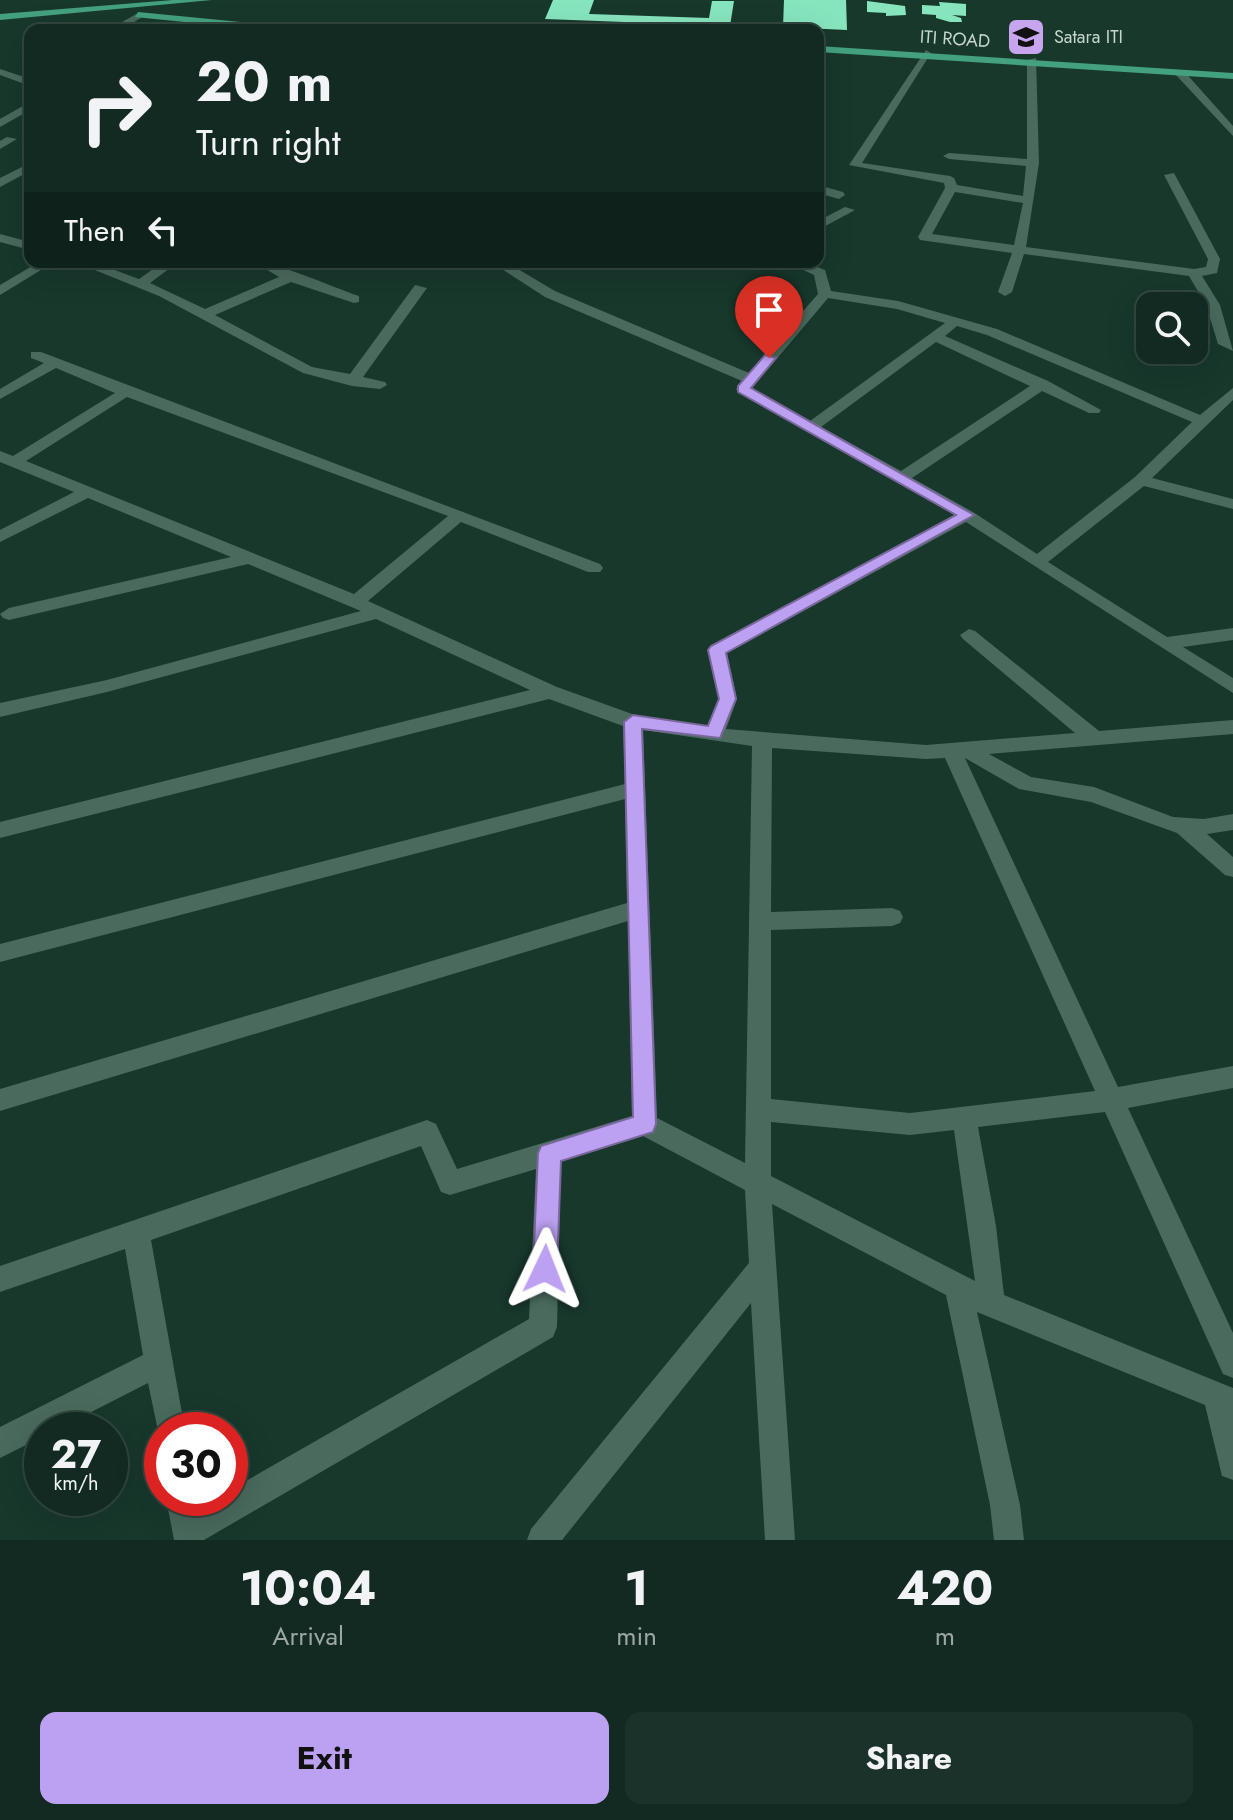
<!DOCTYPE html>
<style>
body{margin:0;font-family:Jost,sans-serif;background:#1b322a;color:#f1f3f6;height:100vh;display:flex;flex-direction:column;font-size:30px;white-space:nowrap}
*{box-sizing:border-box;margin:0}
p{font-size:26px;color:#9ca7a5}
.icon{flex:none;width:44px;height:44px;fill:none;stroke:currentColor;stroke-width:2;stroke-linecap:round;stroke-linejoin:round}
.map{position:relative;height:1540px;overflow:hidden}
.panel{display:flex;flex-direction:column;background:#122a21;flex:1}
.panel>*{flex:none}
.guide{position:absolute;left:24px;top:24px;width:800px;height:244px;border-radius:16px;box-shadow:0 8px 32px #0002,0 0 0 2px #31463f;background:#122a21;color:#f1f3f6;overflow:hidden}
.fabs{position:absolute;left:1136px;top:292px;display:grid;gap:16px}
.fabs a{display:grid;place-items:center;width:72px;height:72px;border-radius:16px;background:#122a21;box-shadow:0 8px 32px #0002,0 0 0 2px #31463f;font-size:40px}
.speed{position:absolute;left:24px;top:1412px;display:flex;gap:16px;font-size:40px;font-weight:700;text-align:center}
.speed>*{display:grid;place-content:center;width:104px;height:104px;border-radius:50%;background:#122a21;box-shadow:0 8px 32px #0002,0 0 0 2px #31463f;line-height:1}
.speed small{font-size:20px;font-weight:400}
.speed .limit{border:12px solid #d22;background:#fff;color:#111}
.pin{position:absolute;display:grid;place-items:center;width:68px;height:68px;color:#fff;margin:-82px -34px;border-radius:50% 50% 50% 0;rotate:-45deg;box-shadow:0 0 8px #0007}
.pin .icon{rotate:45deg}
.me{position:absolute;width:88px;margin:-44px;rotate:2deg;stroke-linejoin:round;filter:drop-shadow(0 0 6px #0008)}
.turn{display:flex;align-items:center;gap:28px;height:168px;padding:0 40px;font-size:36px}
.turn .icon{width:104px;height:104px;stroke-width:2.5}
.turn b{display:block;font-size:56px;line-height:68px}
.then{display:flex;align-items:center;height:76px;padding:0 40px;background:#0003;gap:16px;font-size:30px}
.eta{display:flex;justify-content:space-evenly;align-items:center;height:136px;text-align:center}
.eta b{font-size:48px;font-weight:700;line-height:56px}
.button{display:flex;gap:16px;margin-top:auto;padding:16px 40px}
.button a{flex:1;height:92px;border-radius:16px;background:#bca0f2;color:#111;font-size:32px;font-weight:700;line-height:92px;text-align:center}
.button a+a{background:#1b322a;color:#f1f3f6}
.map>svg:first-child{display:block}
.building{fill:#87e5be}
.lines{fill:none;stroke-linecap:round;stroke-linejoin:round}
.minor{fill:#496a5c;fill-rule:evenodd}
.primary{fill:#44a17f;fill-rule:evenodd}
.route{fill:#bca0f2;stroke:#7a689d;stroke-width:2}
.labels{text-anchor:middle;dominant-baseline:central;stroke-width:8;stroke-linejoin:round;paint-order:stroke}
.far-poi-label{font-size:18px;fill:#c4d6ce;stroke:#18382c;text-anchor:start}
.far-street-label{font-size:18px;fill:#c4d6ce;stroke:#18382c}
</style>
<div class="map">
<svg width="1233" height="1540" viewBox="0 0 1233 1540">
<rect width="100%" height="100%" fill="#18382c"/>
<g class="building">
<path d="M553,0H594L589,14L709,18L712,1H734L730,26L545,19Z"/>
<path d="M784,0H846L847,30L783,27Z"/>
<path d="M867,1L905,6L906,15L886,16V13L867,12Z"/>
<path d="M939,2L966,4V16L952,15L961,18L962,22H950L936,18V15L922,14V5L940,6Z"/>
</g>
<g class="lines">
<g class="minor">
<path d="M138,13L146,15L120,30H108Z"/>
<path d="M926,50L931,53L862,163L950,176L954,178L957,185L1023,196L1026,166L949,159L943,156L949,153L1027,159V60L1036,58L1039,163L1026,247L1194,269L1206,267L1208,259L1164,175L1174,173L1220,259L1217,273L1202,276L1220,305L1233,351L1218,344L1206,305L1189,276L1024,254L1012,292L1005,296L998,292L1012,253L920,240L918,237L945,188L944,183L849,165ZM955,192L1023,203L1014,245L932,234Z"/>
<path d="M0,69L30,79V86L0,75Z"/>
<path d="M1175,70H1183L1233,126V136L1175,74Z"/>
<path d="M30,102V110L0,127V119Z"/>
<path d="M7,137L17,139L0,149V141Z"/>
<path d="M30,163V171L0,187V178Z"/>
<path d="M818,185L843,192L845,195L839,199L818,193Z"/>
<path d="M845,207L855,210L818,230V221Z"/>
<path d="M0,234L30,242V250L0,242Z"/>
<path d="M39,262H54L0,295V285Z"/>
<path d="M75,262H93L139,279L163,262H178L150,283L205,309L279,277L254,262C278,262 332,287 359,296V302L354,303L291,282L215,315L312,367L350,374L415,285L427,288L363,377L385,382L387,385L380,389L352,386L303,373L159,296Z"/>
<path d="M491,262H506L555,291L749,373L818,294L814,275L787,262H804L825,270L831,291L898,301L997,329L1200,415L1233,388V400L1152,478L1233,499V509L1144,486L1048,562L1167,637L1233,628V640L1183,647L1233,678V693L966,522L727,653L737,699L726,729L926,745L1075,733L963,639L960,635L969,629L975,631L1099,731L1233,720V734L989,754L1031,777L1094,787L1173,817L1204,819L1233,814V830L1207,834L1233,857V877L1225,875L1177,833L1091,802L1019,789L965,758L1118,1087L1233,1066V1088L1128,1108L1233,1333V1378L1223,1374L1105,1112L978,1127L996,1226L1004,1295L1233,1388V1480L1222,1476L1205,1405L977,1312L1020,1505L1024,1540H994L990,1505L946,1295L772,1204L795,1540H765L751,1303L562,1540H527L531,1529L749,1263L745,1190L643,1136L561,1161L557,1327L553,1337L204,1540H174L166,1498H196L198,1509L217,1498H230V1490L529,1319L536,1169L450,1195L441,1192L421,1146L151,1240L185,1430H162V1441L160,1440L148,1383L56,1430H42V1437L0,1458V1427L143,1355L125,1249L0,1292V1266L427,1120L436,1124L457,1169L632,1116L628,921L0,1111V1089L627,903L625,799L0,962V944L625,784L623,726L549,699L0,838V822L530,690L376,619L107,692L0,717V703L107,680L361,611L248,564L9,620L3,618L0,614L9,608L231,557L88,498L0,542V530L74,492L0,462V451L13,456L115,393L56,368L0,399V389L44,363L31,358V352H41L600,564L603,568L600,572H588L461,522L368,601L557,687L635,715L707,726L719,699L708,650L711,646L955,515L738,392L736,389L742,381L545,297ZM828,298L897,309L945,323L810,421L752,388ZM957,326L987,335L1192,422L1135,477L1037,554L973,512L912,478L1042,391L1089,413H1099L1101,410L1048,381L945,336ZM936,342L1030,386L901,471L821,427ZM127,397L448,516L354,594L26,461ZM643,730L752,746L745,1163L657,1118ZM772,748L926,759L945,758L1095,1091L910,1113L771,1099V930L892,926L900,923L903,917L900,911L892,908L771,912ZM771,1122L910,1135L954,1130L975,1281L771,1176Z"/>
</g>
<g class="primary">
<path d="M173,0H212L0,20V14Z"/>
<path d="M138,12L293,27L298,30H263L135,17Z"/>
<path d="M818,46L1233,73V79L818,52Z"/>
</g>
</g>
<path class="route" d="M765,355L776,358L751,388L974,515L726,653L736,699L720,738L642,729L656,1124L653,1132L561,1161L557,1269L554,1277L545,1281L537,1277L533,1269L538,1153L541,1146L633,1117L624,722L633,715L708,726L719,699L708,650L711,646L956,515L738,392V386Z"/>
<defs>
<symbol id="university-square" viewBox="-11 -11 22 22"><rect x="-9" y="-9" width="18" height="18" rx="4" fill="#c8a6ef" stroke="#18382c"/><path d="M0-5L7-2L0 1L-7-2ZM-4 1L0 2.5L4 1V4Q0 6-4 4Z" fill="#111"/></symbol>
</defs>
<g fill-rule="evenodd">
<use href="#university-square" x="1004" y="15" width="44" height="44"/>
</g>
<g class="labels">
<g class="far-poi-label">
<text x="1054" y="37">Satara ITI</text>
</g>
<g class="far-street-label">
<text transform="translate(955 39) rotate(4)">ITI ROAD</text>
</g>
</g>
</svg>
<div class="fabs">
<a><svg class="icon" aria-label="search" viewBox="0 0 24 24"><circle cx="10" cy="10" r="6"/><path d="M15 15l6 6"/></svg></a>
</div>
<div class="speed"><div>27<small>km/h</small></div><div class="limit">30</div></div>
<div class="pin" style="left:769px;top:358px;background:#d93025"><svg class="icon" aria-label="arrive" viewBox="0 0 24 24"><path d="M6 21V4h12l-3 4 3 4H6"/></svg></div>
<svg class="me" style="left:545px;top:1269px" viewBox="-20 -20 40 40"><path d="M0-17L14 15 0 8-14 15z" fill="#bca0f2" stroke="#fff" stroke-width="4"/></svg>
<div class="guide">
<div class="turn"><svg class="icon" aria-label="right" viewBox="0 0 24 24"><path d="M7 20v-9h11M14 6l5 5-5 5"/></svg><div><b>20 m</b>Turn right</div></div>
<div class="then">Then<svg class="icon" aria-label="left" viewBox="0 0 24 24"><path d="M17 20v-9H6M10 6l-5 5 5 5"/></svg></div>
</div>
</div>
<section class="panel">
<div class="eta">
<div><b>10:04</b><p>Arrival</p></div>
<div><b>1</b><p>min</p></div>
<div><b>420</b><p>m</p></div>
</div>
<div class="button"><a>Exit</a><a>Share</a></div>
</section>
